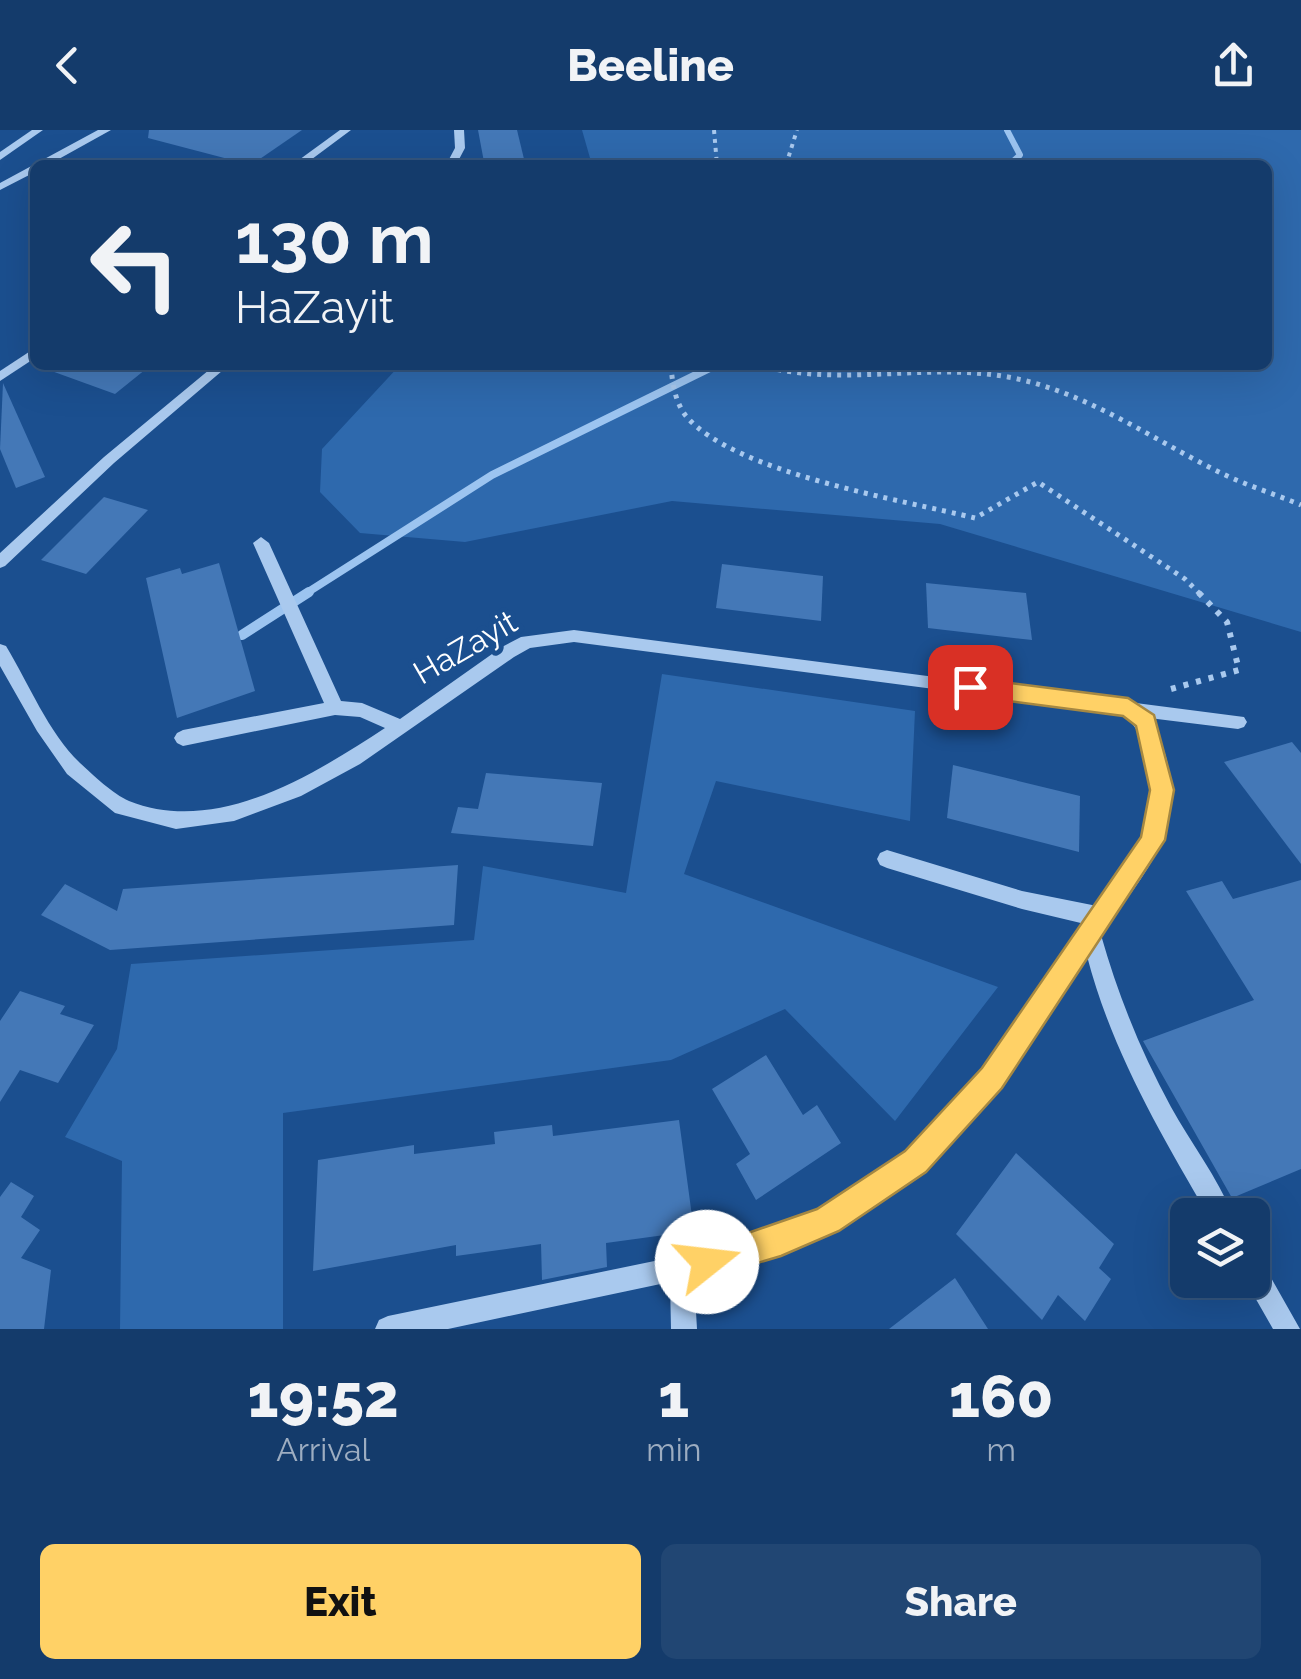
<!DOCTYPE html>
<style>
body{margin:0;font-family:Raleway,sans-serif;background:#214673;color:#f1f3f6;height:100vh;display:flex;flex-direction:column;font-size:38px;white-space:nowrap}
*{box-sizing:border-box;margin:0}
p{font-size:32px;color:#9dadc1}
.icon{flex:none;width:55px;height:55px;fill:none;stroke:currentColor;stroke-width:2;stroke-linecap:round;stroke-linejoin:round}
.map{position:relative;height:1199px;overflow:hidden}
.drawer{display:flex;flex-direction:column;background:#143b6b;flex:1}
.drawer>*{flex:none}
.top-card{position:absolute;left:30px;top:30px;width:1242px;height:210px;border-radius:15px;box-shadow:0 10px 40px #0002,0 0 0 2px #33557e;background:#143b6b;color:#f1f3f6;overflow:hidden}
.fabs{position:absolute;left:1170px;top:1068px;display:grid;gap:20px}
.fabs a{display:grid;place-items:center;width:100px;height:100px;border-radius:15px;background:#143b6b;box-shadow:0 10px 40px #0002,0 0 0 2px #33557e;font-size:50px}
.pin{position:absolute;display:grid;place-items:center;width:85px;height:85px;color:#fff;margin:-42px;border-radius:20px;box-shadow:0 5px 15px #0006}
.me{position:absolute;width:110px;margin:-55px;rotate:74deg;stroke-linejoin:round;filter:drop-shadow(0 0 8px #0008)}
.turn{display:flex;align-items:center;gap:35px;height:210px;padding:0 40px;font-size:45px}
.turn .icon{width:130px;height:130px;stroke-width:2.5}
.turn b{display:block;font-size:70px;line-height:85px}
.eta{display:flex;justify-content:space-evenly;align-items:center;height:170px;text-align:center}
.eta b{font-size:60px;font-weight:800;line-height:70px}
.cta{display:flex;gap:20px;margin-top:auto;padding:20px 40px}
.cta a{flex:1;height:115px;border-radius:15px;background:#ffd166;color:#111;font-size:40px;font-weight:800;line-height:115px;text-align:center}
.cta a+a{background:#214673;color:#f1f3f6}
header{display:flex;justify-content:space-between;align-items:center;height:130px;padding:0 40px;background:#143b6b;font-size:45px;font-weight:800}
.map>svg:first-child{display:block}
.green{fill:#2e69ad}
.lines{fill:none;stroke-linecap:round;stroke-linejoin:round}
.stream-far2{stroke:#9cc4f0;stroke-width:6}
.stream-far1{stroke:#9cc4f0;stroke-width:8}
.stream{stroke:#9cc4f0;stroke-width:10}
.building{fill:#4478b7}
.path-far2{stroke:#a9c9ee;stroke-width:4;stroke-dasharray:4 5;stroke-linecap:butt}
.path-far1{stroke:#a9c9ee;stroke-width:5;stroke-dasharray:4 6;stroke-linecap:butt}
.path{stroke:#a9c9ee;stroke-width:6;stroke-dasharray:5 8;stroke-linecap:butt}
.minor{fill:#a9c9ee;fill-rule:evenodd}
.route{fill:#ffd166;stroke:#a68842;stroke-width:2.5}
.labels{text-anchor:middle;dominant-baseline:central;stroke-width:10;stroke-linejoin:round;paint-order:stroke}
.street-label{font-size:32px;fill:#fff;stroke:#1b4f8f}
</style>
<header><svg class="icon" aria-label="back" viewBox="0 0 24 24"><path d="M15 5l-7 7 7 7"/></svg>Beeline<svg class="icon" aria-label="share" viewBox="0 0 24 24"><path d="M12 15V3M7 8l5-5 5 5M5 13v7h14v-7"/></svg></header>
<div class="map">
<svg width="1301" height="1199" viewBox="0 0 1301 1199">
<rect width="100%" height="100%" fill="#1b4f8f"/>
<g class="green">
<path d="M582,0H1301V502L940,394L672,371L465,412L360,403L320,362L322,319L400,235H1268V35H592Z"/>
<path d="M662,544L915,581L910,691L716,651L684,744L998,857L895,991L785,879L671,930L283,983V1199H120L122,1031L65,1007L117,919L131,834L474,810L483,736L626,763Z"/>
</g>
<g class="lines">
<path class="stream-far2" d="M1007,0L1020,25L1009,35"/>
<path class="stream-far1" d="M305,464L492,345L716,235"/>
<path class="stream" d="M242,505L309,462"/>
</g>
<g class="building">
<path d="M149,0H302L251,35L148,8Z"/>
<path d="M478,0H517L524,29L484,32Z"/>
<path d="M46,235H151L115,264L46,239Z"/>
<path d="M3,253L45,347L16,358L0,319Z"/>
<path d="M104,367L148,380L86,444L41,430Z"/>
<path d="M219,433L255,561L177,588L146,448L180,438L182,444Z"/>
<path d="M722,434L823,446L821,491L716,478Z"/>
<path d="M926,453L1026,463L1032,510L928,498Z"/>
<path d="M1292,612L1301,623V734L1224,632Z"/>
<path d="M953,635L1080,666L1079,722L947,688Z"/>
<path d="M486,643L602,653L593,716L451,703L458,677L478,679Z"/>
<path d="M458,735L454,795L110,820L41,785L65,754L117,781L123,759Z"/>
<path d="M1301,750V1039L1232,1068L1143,911L1254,870L1186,761L1222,751L1233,769Z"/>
<path d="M20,861L65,876L60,884L94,895L58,953L20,940L0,972V891Z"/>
<path d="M766,925L803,985L817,975L841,1013L756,1070L736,1034L750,1024L712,959Z"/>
<path d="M679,990L694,1101L606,1113L607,1137L542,1150L541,1114L456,1126V1115L313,1141L318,1030L414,1015V1024L495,1014L494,1002L552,995L553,1006Z"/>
<path d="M1016,1023L1114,1114L1099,1138L1111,1149L1085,1191L1058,1165L1042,1190L956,1104Z"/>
<path d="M11,1052L34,1066L21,1087L40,1100L21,1128L51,1140L44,1199H0V1067Z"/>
<path d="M955,1148L988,1199H889Z"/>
</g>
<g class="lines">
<g class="path-far2">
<path d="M714,0L717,35"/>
<path d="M786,35L797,0"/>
</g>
<g class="path-far1">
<path d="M671,235C672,252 675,272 686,286C734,343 902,370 975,388L1038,352L1185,449L1200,464"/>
<path d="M758,235C841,258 924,232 1008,247C1086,261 1153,310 1223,344C1248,356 1275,364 1301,375"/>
</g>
<path class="path" d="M1171,559L1239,540L1227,492L1198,462"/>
<g class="minor">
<path d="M32,0H43L0,30V22Z"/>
<path d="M98,0H111L48,35H35V42L0,60V53Z"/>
<path d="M340,0H351L304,35H292Z"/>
<path d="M454,0H464L465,18L456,35H446L455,18Z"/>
<path d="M35,218V228L0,251V241Z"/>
<path d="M215,235H229L114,333L5,436L0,438V423L104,327Z"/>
<path d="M261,407L269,413L341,571L362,573L400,589L502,517L521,507L574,500L1244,587L1247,592L1244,597L1238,599L1149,588C1172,624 1179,675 1161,714C1146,746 1120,777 1101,805C1118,865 1141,922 1171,977C1191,1013 1217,1047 1233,1085H1208C1160,1003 1111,919 1087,826L1000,956L923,1040L881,1072L836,1098L732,1139L694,1147L697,1199H671L670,1152L448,1199H375L379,1190L388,1186L732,1115L821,1081L865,1056L907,1024L984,940L1085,794L1022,779L887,738L880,735L877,729L880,723L887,720L1022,761L1097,776C1112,755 1129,734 1142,711C1164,673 1154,614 1124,584L574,512L530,518L514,527L360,634L301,666L234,691L176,699L115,683L67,644L37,601L0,536V514L6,516C29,554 48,602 80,633C93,645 113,664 129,671C217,706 313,645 385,598L360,587L335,585L183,616L177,613L174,608L177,603L183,600L324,573L253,413Z"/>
<path d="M1252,1127L1261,1130L1300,1199H1273L1245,1150H1252Z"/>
</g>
</g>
<path class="route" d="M970,548L1128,568L1154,585L1174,660L1165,710L1002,958L926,1042L839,1101L781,1126L707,1148L696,1144L692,1132L696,1121L817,1079L905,1021L982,938L1141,707L1150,660L1136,596L1123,586L970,566L959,557Z"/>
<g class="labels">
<g class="street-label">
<text transform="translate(465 517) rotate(-30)">HaZayit</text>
</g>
</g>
</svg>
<div class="fabs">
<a><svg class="icon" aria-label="layers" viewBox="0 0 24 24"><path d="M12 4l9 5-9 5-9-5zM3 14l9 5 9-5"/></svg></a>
</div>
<div class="pin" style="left:970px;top:557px;background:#d93025"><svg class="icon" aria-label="arrive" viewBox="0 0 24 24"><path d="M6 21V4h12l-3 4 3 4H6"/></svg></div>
<svg class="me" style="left:707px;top:1132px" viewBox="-20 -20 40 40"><circle r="19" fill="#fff"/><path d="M0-13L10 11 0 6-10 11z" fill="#ffd166"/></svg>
<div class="top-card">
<div class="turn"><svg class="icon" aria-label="left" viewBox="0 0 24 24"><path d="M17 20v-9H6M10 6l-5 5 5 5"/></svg><div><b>130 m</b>HaZayit</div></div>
</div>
</div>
<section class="drawer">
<div class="eta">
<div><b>19:52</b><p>Arrival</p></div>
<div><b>1</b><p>min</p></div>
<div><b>160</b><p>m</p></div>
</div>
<div class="cta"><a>Exit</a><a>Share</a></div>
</section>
